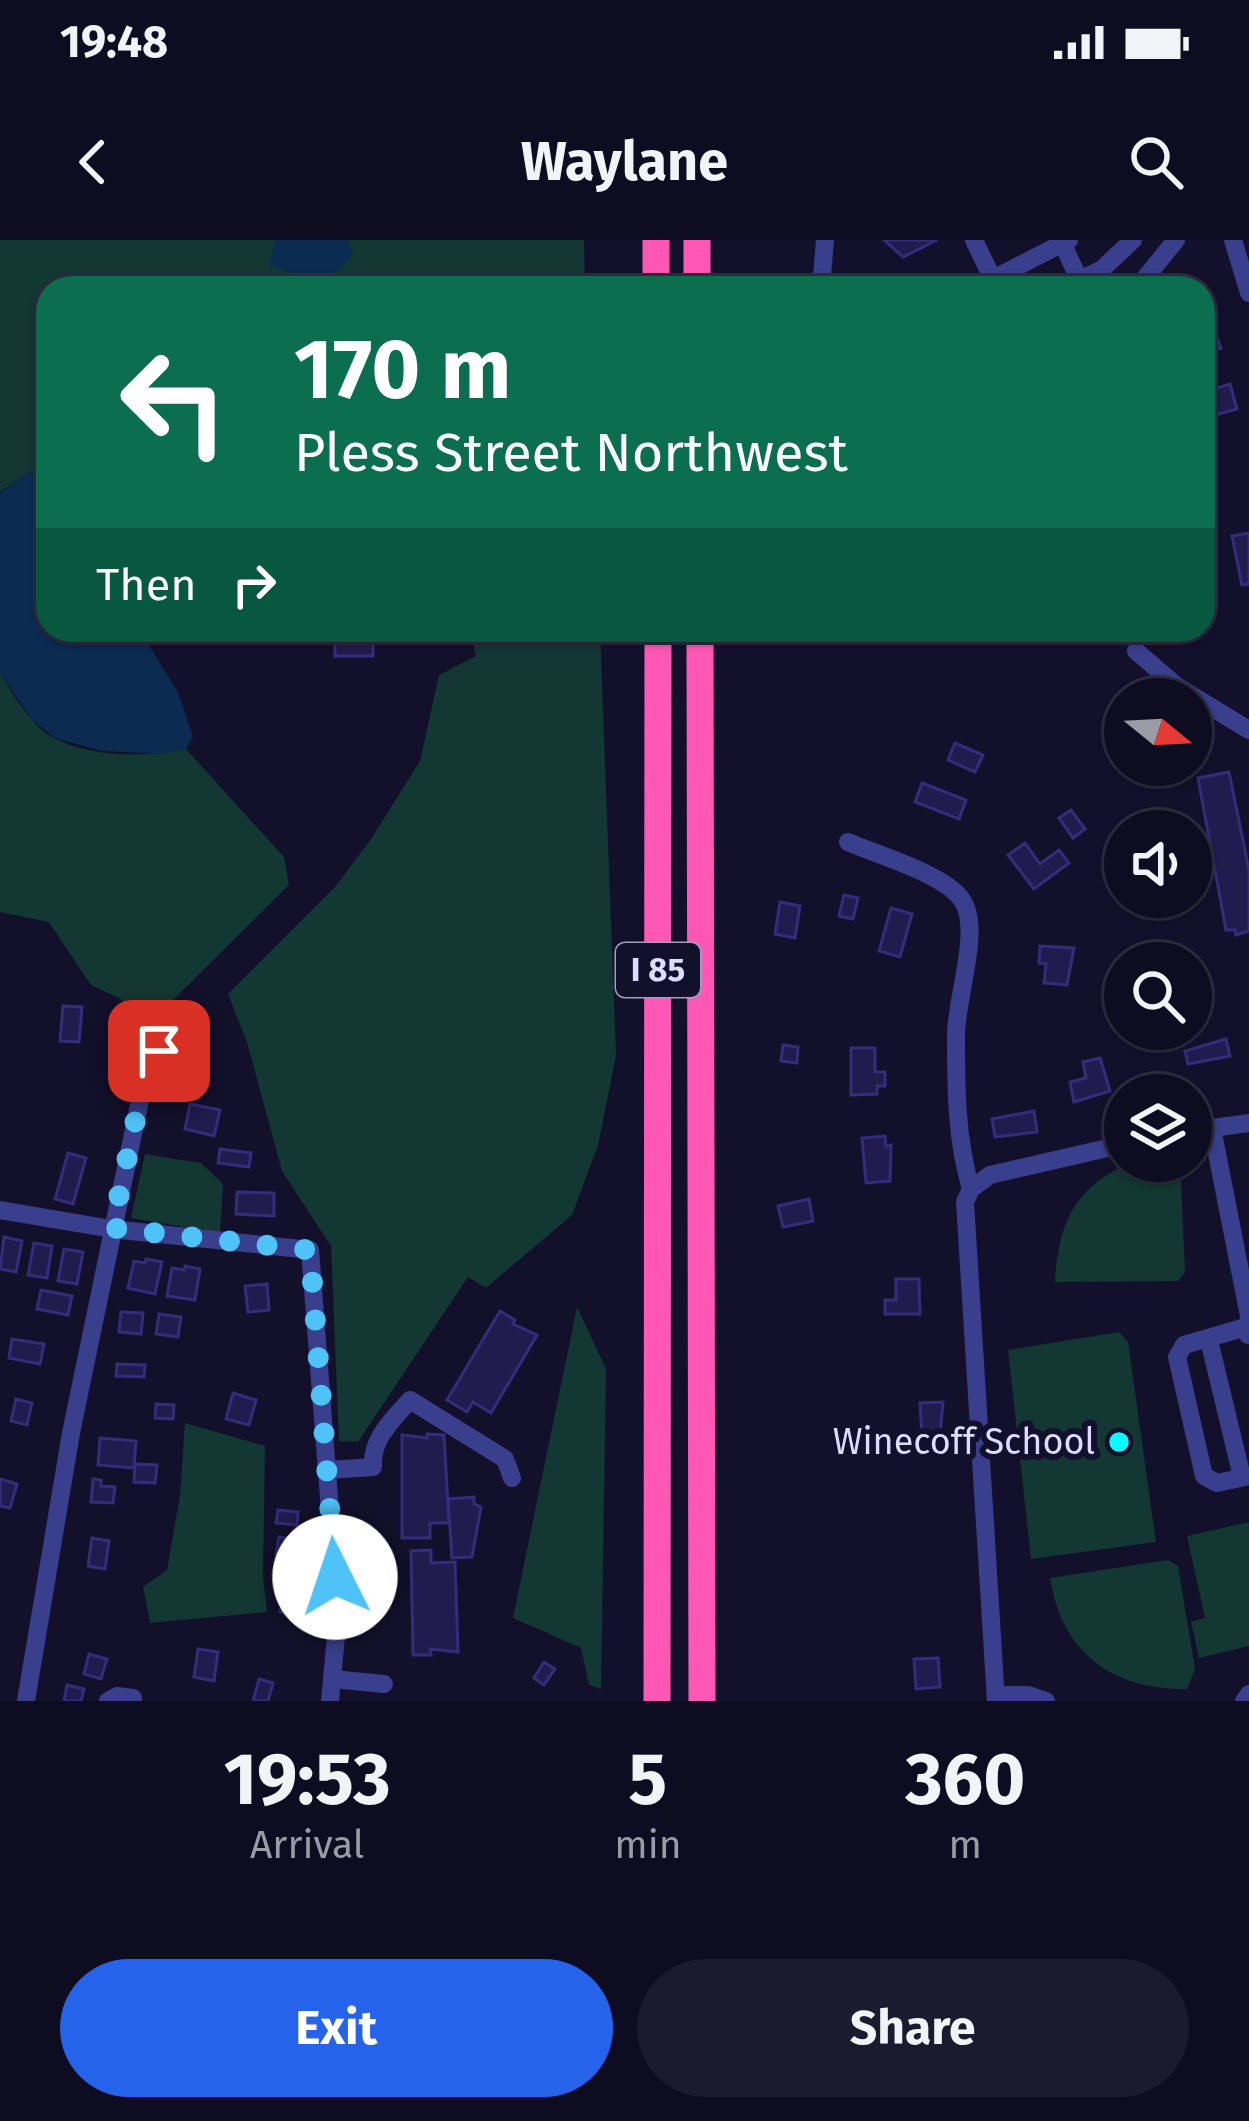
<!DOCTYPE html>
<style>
body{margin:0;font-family:"Fira Sans",sans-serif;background:#1c1a2e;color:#f1f3f6;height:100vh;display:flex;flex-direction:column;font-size:45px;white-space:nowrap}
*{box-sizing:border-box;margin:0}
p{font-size:39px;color:#9b9ba5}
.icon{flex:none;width:66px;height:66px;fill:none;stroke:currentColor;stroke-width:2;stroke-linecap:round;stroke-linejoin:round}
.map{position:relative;height:1461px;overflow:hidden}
.sheet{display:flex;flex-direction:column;background:#0e0c21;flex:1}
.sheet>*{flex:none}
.top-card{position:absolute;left:36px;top:36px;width:1179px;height:366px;border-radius:36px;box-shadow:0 3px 9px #0004,0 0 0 3px #2e2c3f;background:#0b6e4f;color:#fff;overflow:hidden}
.needle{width:78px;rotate:108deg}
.tools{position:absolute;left:1104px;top:438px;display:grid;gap:24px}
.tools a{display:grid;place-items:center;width:108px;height:108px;border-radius:50%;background:#0e0c21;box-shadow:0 3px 9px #0004,0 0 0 3px #2e2c3f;font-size:60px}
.pin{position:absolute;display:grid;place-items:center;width:102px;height:102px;color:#fff;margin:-51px;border-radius:24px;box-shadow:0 6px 18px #0006}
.me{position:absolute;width:132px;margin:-66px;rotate:356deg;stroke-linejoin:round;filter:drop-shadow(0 0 9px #0008)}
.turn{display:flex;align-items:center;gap:42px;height:252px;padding:0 60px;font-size:54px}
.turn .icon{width:156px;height:156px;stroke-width:2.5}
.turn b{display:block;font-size:84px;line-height:102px}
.then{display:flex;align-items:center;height:114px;padding:0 60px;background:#0003;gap:24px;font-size:45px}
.eta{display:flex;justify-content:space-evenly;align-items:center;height:204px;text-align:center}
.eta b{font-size:72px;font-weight:700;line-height:84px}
.cta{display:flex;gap:24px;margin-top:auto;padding:24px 60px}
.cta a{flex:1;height:138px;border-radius:72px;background:#2563eb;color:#fff;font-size:48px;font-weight:700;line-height:138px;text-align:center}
.cta a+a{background:#1c1a2e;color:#f1f3f6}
.status{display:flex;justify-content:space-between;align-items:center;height:84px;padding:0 60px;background:#0e0c21;direction:ltr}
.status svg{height:33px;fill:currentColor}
header{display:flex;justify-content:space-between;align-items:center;height:156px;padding:0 60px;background:#0e0c21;font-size:54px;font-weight:700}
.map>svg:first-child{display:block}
.green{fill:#133732}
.water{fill:#0b2b51}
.building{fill:#211b4e;stroke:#352c7b;stroke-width:3}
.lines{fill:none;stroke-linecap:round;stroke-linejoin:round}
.minor{stroke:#393e8d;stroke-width:18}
.highway{stroke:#ff57b6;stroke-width:27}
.route{stroke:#4fc3f7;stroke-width:21;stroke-dasharray:0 37.8}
.poi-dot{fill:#08fcff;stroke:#13102c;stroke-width:4.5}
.labels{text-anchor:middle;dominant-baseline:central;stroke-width:12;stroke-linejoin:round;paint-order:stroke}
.shield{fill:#13102c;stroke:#a09fc0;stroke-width:3}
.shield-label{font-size:33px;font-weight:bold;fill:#dddcff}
.poi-label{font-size:36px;fill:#dddcff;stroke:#13102c;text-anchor:end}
</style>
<div class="status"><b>19:48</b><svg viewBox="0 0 49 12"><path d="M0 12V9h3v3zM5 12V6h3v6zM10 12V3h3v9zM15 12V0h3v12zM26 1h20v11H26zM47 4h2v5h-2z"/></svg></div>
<header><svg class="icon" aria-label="back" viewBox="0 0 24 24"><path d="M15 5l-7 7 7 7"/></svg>Waylane<svg class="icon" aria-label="search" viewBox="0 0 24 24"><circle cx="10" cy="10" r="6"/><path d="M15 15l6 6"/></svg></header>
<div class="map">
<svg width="1249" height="1461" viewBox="0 0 1249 1461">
<rect width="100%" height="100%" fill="#13102c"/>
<g class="green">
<path d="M0,0H584L585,48H48V256L31,231L0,252Z"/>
<path d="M470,390H600L616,815L598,905L572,975L486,1048L468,1037L358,1202L339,1201L331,1006L282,931L247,802L228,754L335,647L371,599L420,521L439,435L476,416Z"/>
<path d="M0,432C14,456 29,484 54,498C91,518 147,517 186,509L284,617L289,645L144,789L121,759L91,745L49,682L0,672Z"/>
<path d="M145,914L201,923L223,944L220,993L131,978Z"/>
<path d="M1135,921H1180L1185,1032L1178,1041L1055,1042C1058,982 1076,944 1135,921Z"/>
<path d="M577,1067L606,1129L601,1449L589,1445L581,1408L513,1378Z"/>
<path d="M1119,1092L1128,1102L1156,1302L1031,1319L1008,1110Z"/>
<path d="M185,1183L265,1206L263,1336L267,1372L150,1383L143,1347L167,1330L180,1256Z"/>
<path d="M1249,1282V1406L1199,1418L1191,1382L1205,1378L1187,1296Z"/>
<path d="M1168,1320L1178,1326L1195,1429L1187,1449C1113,1450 1062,1414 1050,1338Z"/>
</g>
<g class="water">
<path d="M275,0H348L353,13C326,53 309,40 270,25Z"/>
<path d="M31,231L48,257V390H139L178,452L193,497L186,509L159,514L102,511L55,498L31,479L0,432V253Z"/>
</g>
<g class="building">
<path d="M884,0H937L903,17Z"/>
<path d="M1215,93L1221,108L1209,113L1215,128L1203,134V98Z"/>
<path d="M1230,144L1237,169L1208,177L1203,152Z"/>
<path d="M1249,293V344L1242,345L1232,296Z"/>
<path d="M335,390H364V402H373V416H335Z"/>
<path d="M955,503L983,515L975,532L948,520Z"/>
<path d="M1229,532L1249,630V691L1236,695L1235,690H1226L1198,538Z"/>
<path d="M922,543L966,560L959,579L915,562Z"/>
<path d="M1071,570L1085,589L1073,598L1059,578Z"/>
<path d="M1025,603L1040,624L1059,610L1069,623L1034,649L1008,615Z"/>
<path d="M844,655L858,658L853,679L839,676Z"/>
<path d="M780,662L800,666L795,698L775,694Z"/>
<path d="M891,668L912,674L900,717L879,711Z"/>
<path d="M1040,706L1074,708L1067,745L1044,743L1046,724L1039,723Z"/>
<path d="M63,766L82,767L79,802L60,801Z"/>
<path d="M1226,799L1230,816L1188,824L1185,811Z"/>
<path d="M783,805L798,807L797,823L781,821Z"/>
<path d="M851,808H875V832H885V846H877V854L851,855Z"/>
<path d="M1100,818L1110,851L1074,862L1070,842L1086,838L1083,822Z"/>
<path d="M190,864L220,870L214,896L185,889Z"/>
<path d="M1034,871L1037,892L995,897L992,879Z"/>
<path d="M885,896L886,906L891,905L890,941L866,943L862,898Z"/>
<path d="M220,909L251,913L249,927L218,923Z"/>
<path d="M68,913L86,918L73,964L55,959Z"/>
<path d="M237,952L274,953V976L236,974Z"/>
<path d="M809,959L813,981L783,987L778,966Z"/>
<path d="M4,997L22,1001L16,1032L0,1029Z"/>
<path d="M34,1003L52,1006L47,1038L28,1035Z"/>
<path d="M64,1009L83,1012L77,1044L58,1041Z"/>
<path d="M146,1019L162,1022L155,1054L128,1048L134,1021L145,1023Z"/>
<path d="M185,1026L200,1029L195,1060L167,1056L172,1028L184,1030Z"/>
<path d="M896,1039H919L920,1074H885V1060H896Z"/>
<path d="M267,1044L269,1070L248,1072L245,1046Z"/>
<path d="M41,1050L72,1056L68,1075L37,1069Z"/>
<path d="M500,1071L515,1080L513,1084L537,1095L491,1173L473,1162L467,1172L447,1160Z"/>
<path d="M121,1072L143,1073L141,1094L119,1092Z"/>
<path d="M159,1074L181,1077L178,1097L156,1094Z"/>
<path d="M12,1099L44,1104L40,1124L9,1118Z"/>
<path d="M117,1124L145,1125L144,1137L116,1136Z"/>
<path d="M233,1153L256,1160L249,1185L226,1179Z"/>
<path d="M16,1159L32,1163L27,1185L11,1181Z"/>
<path d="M943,1162L940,1195L922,1196L920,1163Z"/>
<path d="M156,1164L174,1165L173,1179L155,1178Z"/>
<path d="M427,1194L444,1195L449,1283H430V1298H402V1195L427,1198Z"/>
<path d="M100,1198L136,1201L134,1228L98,1225Z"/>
<path d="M135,1224L157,1225L155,1243L134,1242Z"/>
<path d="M0,1239L17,1244L10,1268L0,1266Z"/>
<path d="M93,1239L101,1240V1246L115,1247L113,1263L91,1262Z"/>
<path d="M474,1257V1264L481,1267L472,1317L452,1318L448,1259Z"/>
<path d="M278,1270L298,1272L297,1285L276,1283Z"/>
<path d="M279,1297L301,1300L299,1317L276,1314Z"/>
<path d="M92,1298L109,1301L105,1329L88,1326Z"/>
<path d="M431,1310V1323L455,1322L458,1412L430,1409L431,1415H413L411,1311Z"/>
<path d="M284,1328L305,1331L303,1348L282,1345Z"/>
<path d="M283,1354L306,1358L303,1376L280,1372Z"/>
<path d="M198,1409L218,1412L214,1441L194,1437Z"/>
<path d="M89,1414L107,1419L101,1439L84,1434Z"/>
<path d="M938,1418L940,1447L916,1449L914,1419Z"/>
<path d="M544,1422L555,1429L544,1445L534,1438Z"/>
<path d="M259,1439L273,1443L268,1461H253Z"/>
<path d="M67,1445L84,1449L81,1461H64Z"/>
</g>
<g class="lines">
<g class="minor">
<path d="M974,0L997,48"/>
<path d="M1061,0L1083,48"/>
<path d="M1233,0L1249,53"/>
<path d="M993,39L1069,0"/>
<path d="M821,48L825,0"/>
<path d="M1062,48L1101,30L1133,0"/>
<path d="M1137,48L1176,0"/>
<path d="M1136,411L1178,447L1249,490"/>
<path d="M848,602C877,615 945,634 962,660C982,688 956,758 956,795C956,847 956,899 971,949"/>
<path d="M1212,888L1249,1076L1248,1095"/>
<path d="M1191,891L1249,883"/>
<path d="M0,970L112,989L310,1010L338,1375L330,1461"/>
<path d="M1246,1087L1184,1105L1177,1117L1204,1236L1217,1243L1249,1236"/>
<path d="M1209,1100L1242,1237"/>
<path d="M328,1230L373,1227C371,1198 393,1180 410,1160L505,1219L512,1238"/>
<path d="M333,1439L384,1444"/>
<path d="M996,1455H1028L1046,1461"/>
<path d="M26,1461L71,1193L145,836L159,811"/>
<path d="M108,1461L117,1456L133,1458"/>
<path d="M996,1461L965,962L971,949L990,935L1125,904"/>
<path d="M1244,1461L1249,1454"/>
</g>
<g class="highway">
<path d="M656,0V48"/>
<path d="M697,0V48"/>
<path d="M700,390L702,1461"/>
<path d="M657,1461L658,390"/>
</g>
</g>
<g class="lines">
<path class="route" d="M159,811L145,836L112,988L310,1010L335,1337"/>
</g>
<circle class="poi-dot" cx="1119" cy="1202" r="12"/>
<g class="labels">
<rect class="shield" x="616" y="703" width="84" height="54" rx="9"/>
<g class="shield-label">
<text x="658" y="730">I 85</text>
</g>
<g class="poi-label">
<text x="1095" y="1202">Winecoff School</text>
</g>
</g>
</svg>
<div class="tools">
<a><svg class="needle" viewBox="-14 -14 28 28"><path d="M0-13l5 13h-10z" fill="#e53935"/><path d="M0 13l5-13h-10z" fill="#9b9ba5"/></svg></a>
<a><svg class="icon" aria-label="sound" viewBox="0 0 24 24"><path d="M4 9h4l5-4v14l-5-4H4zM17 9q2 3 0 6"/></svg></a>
<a><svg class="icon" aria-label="search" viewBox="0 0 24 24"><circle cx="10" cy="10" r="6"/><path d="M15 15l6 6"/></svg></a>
<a><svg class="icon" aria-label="layers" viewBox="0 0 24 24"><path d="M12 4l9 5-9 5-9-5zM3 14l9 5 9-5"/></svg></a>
</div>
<div class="pin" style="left:159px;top:811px;background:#d93025"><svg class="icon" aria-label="arrive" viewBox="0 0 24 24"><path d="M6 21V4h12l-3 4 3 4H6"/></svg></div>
<svg class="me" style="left:335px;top:1337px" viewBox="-20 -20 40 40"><circle r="19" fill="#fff"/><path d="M0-13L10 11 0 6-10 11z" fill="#4fc3f7"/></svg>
<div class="top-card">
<div class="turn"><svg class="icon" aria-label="left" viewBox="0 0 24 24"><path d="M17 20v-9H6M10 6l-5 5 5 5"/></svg><div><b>170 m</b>Pless Street Northwest</div></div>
<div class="then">Then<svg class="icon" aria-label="right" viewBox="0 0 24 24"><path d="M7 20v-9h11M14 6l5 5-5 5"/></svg></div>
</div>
</div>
<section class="sheet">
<div class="eta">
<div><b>19:53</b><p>Arrival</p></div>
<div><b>5</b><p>min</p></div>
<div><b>360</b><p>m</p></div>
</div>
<div class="cta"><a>Exit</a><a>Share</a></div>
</section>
